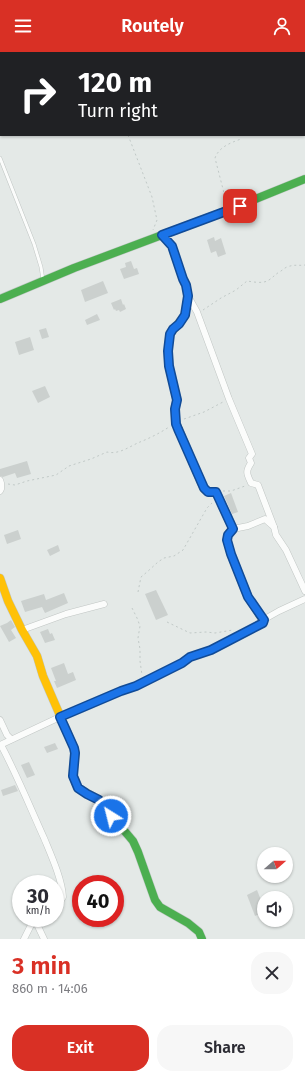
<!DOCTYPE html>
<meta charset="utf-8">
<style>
body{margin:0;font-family:"Fira Sans",sans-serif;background:#f7f7f7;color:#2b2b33;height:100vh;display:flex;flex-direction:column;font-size:15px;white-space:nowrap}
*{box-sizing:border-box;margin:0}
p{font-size:13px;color:#7c7c81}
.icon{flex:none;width:22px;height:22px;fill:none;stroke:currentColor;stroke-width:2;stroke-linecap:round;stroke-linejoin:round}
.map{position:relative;height:887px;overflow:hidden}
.sheet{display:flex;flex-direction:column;background:#fff;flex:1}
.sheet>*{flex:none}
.banner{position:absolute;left:0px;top:0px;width:305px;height:84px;box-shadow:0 1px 3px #0004;background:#202124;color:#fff;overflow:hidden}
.needle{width:26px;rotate:70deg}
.tools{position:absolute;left:257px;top:795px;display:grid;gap:8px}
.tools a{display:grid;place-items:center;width:36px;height:36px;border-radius:50%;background:#fff;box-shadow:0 1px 3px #0004;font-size:20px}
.speed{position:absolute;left:12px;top:823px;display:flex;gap:8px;font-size:20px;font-weight:700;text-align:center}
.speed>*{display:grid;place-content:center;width:52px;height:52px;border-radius:50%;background:#fff;box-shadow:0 1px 3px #0004;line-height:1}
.speed small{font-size:10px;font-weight:400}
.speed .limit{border:6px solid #d22;background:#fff;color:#111}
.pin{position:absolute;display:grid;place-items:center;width:34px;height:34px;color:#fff;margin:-17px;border-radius:8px;box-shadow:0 2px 6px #0006}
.me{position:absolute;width:44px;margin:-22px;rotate:324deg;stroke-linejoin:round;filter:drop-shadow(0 0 3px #0008)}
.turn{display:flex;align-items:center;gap:14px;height:84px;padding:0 12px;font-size:18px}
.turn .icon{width:52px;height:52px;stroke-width:2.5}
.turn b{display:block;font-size:28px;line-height:34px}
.round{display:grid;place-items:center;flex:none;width:42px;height:42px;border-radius:16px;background:#f7f7f7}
.head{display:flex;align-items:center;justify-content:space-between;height:68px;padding:0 12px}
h1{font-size:24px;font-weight:600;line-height:30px;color:#d93025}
.action{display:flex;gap:8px;margin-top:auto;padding:8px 12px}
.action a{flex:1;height:46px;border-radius:16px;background:#d93025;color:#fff;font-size:16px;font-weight:600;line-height:46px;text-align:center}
.action a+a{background:#f7f7f7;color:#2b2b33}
header{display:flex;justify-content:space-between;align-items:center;height:52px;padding:0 12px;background:#d93025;color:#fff;font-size:18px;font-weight:600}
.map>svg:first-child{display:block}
.building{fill:#cbd0ce}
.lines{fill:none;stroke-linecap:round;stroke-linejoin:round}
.lane-casing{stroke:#c1c6c4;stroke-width:4}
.street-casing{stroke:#c1c6c4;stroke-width:7}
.fast-casing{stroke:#bfc7c4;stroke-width:9}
.slow-casing{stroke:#bfc7c4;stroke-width:9}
.path{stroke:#c1c9c7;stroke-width:1;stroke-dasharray:2 3;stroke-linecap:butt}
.lane{stroke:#fbfcfb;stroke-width:3}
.street{stroke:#fbfcfb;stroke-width:6}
.fast{stroke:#4caf50;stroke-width:8}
.slow{stroke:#ffc107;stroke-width:8}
.route-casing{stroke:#114b97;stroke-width:10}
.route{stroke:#1a73e8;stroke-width:7}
</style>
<header><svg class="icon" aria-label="menu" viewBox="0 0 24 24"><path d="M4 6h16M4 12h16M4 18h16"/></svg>Routely<svg class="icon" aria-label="person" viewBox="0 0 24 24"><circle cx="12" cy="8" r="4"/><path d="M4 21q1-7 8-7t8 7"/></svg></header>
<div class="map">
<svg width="305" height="887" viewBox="0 0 305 887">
<rect width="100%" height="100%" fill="#e4e9e7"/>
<g class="building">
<path d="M214,185L215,189L221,186L226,202L218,205L216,199L211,201L207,188Z"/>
<path d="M131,209L134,217L137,216L139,222L124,227L120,217L126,215L125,211Z"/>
<path d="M103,229L108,241L85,250L81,238Z"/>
<path d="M121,247L123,253L124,252L126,257L120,260L119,258L116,259L115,257L114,258L111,251Z"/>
<path d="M97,262L100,268L87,273L85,268Z"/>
<path d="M46,276L49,285L42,287L39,278Z"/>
<path d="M30,285L34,298L19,303L15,290Z"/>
<path d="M45,334L50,345L38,351L32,339Z"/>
<path d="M27,409L31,422L17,426L15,421L3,425L0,424V417Z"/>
<path d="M231,441L238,460L232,462L224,444Z"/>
<path d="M18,478L21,487L7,492L4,483Z"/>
<path d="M58,493L60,499L50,504L47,498Z"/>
<path d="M156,538L168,563L156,568L145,542Z"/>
<path d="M64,541L68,551L45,561L42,555L25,560L21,549L44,542L46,548Z"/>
<path d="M11,568L15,575L11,578L16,586L9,590L0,574L7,571Z"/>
<path d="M48,577L50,582L52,581L55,588L45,591L40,580Z"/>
<path d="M64,611L68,622L73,620L76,628L57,636L54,629H56L51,616Z"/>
<path d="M55,691L58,697L47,701L44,695Z"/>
<path d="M29,710L35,723L27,726L21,713Z"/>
<path d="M15,733L18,739L3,744L1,738Z"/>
<path d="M257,838L264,856V860L255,864L247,843Z"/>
</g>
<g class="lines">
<defs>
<g id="lane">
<path d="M17,0L18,1"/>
<path d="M0,106L34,192L41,215L43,228"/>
</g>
<g id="street">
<path d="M284,0V1"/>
<path d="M304,49L305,52"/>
<path d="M162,183L171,194L183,227L187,233L188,244L197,260L229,347L252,402L249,406L251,411C245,420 247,422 251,431L258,433L274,475"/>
<path d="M0,428L1,431V437L0,439"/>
<path d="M233,477L248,474L265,467L274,475L276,483L286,498L305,539"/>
<path d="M22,578L66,562L104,552"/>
<path d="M0,668L7,683L11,687"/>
<path d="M0,693L79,656L121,639L136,634L182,611L190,605L211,597L263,571V568L279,559L305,547"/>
<path d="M1,693C17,723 30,755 44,786C51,803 62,827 63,845L61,848L55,851"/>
<path d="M36,866L35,868L44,887"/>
<path d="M24,887L31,873L35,868"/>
</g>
<g id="fast">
<path d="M0,247L74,216L226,159L305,127"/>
<path d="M219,446L233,477L228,483L227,488L231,502L248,545L263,568"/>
<path d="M116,769L133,789L138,800L155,848L160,855L188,871L199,880L202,887"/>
</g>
<g id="slow">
<path d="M188,244L185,263L170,282L168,299L169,314L177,348L175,357L176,371L204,437L208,440H216L219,446"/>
<path d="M0,526L8,549L22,578L37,604L43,624L74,696L75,701L73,724L78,736L99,748L105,757L116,769"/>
</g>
</defs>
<use href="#lane" class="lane-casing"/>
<use href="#street" class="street-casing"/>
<use href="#fast" class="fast-casing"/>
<use href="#slow" class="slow-casing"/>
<g class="path">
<path d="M96,0L97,1"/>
<path d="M128,83L152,145L157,168L153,178"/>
<path d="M225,150L224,141L215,106C219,95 230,91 241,87"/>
<path d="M203,258L221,246L236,238L247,229C254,230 263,232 269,228C273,225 275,223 279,220C282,219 284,216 287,215C295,212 298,214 305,213"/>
<path d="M184,367L204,360L223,350"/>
<path d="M8,432L15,433L27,429L56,423L69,414L91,407L107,400C119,403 130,394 140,390C150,386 160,381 169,375"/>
<path d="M223,439H231L245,434"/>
<path d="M138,540L141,525L147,520L158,510L164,506L174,504L183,498L207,456L212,451"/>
<path d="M132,556L137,566L140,574L138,586L140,597V609L142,623"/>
<path d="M167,570L190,581L206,580L215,581L233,578"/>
</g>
<use href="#lane" class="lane"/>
<use href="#street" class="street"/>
<use href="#fast" class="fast"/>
<use href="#slow" class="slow"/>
</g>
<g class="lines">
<defs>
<path id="route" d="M111,764L105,757L99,748L87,742L78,736L73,724L75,701L74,696L65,676L60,665L121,639L136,634L182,611L190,605L211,598L263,571L264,568L248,545L231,502L227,488L228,483L233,477L216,440H208L204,436L178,377L176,372L175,357L177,348L169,314L168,299L170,282L173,277L179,272L185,263L188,244L186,233L183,227L172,194L162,183L240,154"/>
</defs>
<use href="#route" class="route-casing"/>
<use href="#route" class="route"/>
</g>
</svg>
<div class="tools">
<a><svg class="needle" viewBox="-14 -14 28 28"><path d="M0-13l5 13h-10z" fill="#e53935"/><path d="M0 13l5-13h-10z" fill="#7c7c81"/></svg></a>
<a><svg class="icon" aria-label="sound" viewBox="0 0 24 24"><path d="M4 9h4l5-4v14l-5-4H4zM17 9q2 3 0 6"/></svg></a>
</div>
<div class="speed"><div>30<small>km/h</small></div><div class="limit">40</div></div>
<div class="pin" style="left:240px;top:154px;background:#d93025"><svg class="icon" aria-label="arrive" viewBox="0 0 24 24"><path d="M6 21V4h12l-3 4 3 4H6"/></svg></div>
<svg class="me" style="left:111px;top:764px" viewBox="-20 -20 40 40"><circle r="17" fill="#1a73e8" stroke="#fff" stroke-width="3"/><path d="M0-11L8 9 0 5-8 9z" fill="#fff"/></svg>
<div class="banner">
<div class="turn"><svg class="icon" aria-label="right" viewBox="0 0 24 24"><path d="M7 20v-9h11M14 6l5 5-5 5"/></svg><div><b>120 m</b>Turn right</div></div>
</div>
</div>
<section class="sheet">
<div class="head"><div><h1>3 min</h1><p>860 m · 14:06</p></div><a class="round"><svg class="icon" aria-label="close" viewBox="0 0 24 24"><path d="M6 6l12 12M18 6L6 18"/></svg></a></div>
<div class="action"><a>Exit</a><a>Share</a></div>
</section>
